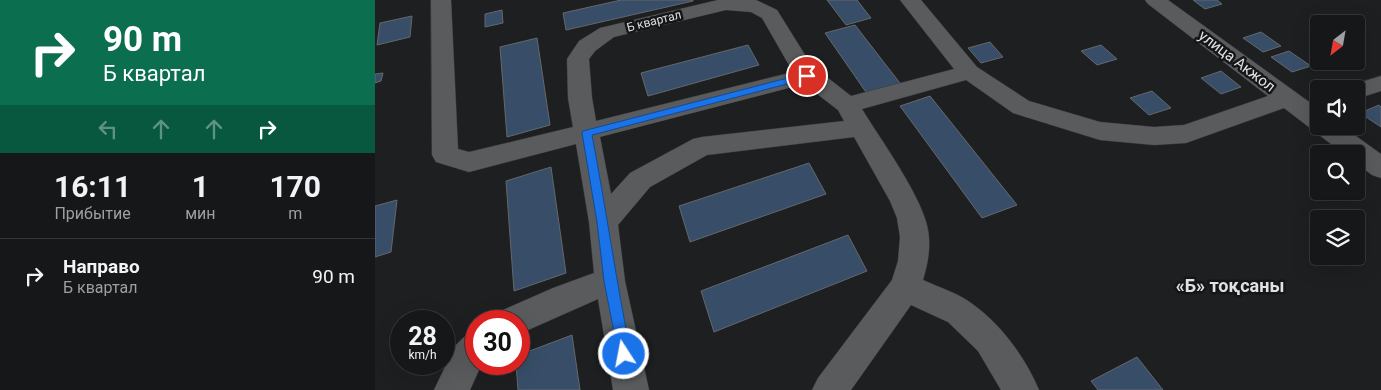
<!DOCTYPE html>
<html lang="ru">
<meta charset="utf-8">
<style>
body{margin:0;font-family:Roboto,sans-serif;background:#232426;color:#f1f3f6;height:100vh;display:flex;flex-direction:column;font-size:19px;white-space:nowrap}
*{box-sizing:border-box;margin:0}
p{font-size:16px;color:#9e9fa2}
.icon{flex:none;width:28px;height:28px;fill:none;stroke:currentColor;stroke-width:2;stroke-linecap:round;stroke-linejoin:round}
.map{position:relative;flex:1;overflow:hidden}
.side{display:flex;flex-direction:column;background:#161719;width:375px}
.side>*{flex:none}
.guide{background:#0b6e4f;color:#fff;overflow:hidden}
.needle{width:32px;rotate:211deg}
.fabs{position:absolute;left:935px;top:15px;display:grid;gap:10px}
.fabs a{display:grid;place-items:center;width:55px;height:55px;border-radius:5px;background:#161719;box-shadow:0 5px 20px #0002,0 0 0 1px #353638;font-size:25px}
.speed{position:absolute;left:15px;top:310px;display:flex;gap:10px;font-size:25px;font-weight:700;text-align:center}
.speed>*{display:grid;place-content:center;width:65px;height:65px;border-radius:50%;background:#161719;box-shadow:0 5px 20px #0002,0 0 0 1px #353638;line-height:1}
.speed small{font-size:12px;font-weight:400}
.speed .limit{border:8px solid #d22;background:#fff;color:#111}
.pin{position:absolute;display:grid;place-items:center;width:42px;height:42px;color:#fff;margin:-21px;border:2px solid #fff;border-radius:50%;box-shadow:0 1px 5px #0007}
.me{position:absolute;width:55px;margin:-28px;rotate:349deg;stroke-linejoin:round;filter:drop-shadow(0 0 4px #0008)}
.turn{display:flex;align-items:center;gap:18px;height:105px;padding:0 20px;font-size:22px}
.turn .icon{width:65px;height:65px;stroke-width:2.5}
.turn b{display:block;font-size:35px;line-height:42px}
.lanes{display:flex;align-items:center;height:48px;padding:0 20px;background:#0003;justify-content:center;gap:25px;direction:ltr}
.lanes .off{opacity:.35}
.eta{display:flex;justify-content:space-evenly;align-items:center;height:85px;text-align:center}
.eta b{font-size:30px;font-weight:700;line-height:35px}
ul{padding:0;list-style:none}
li{display:flex;align-items:center;gap:15px;height:75px;padding:0 20px;border-top:1px solid #353638}
li div{flex:1}
li b{display:block;font-size:19px}
li em{font-style:normal}
main{display:flex;flex:1;min-height:0}
.map>svg:first-child{display:block}
.building{fill:#384e68;stroke:#65676a}
.lines{fill:none;stroke-linecap:round;stroke-linejoin:round}
.minor-casing{stroke:#38393a;stroke-width:1}
.minor{fill:#595b5d;fill-rule:evenodd}
.route{fill:#1a73e8;stroke:#114b97}
.labels{text-anchor:middle;dominant-baseline:central;stroke-width:5;stroke-linejoin:round;paint-order:stroke}
.far-street-label{font-size:12px;fill:#e0e1e2;stroke:#141618}
.street-label{font-size:15px;fill:#e0e1e2;stroke:#141618}
.quarter-label{font-size:18px;font-weight:bold;fill:#e0e1e2;stroke:#141618}
</style>
<main>
<section class="side">
<div class="guide">
<div class="turn"><svg class="icon" aria-label="right" viewBox="0 0 24 24"><path d="M7 20v-9h11M14 6l5 5-5 5"/></svg><div><b>90 m</b>Б квартал</div></div>
<div class="lanes"><svg class="icon off" aria-label="left" viewBox="0 0 24 24"><path d="M17 20v-9H6M10 6l-5 5 5 5"/></svg><svg class="icon off" aria-label="ahead" viewBox="0 0 24 24"><path d="M12 20V5M6 11l6-6 6 6"/></svg><svg class="icon off" aria-label="ahead" viewBox="0 0 24 24"><path d="M12 20V5M6 11l6-6 6 6"/></svg><svg class="icon" aria-label="right" viewBox="0 0 24 24"><path d="M7 20v-9h11M14 6l5 5-5 5"/></svg></div>
</div>
<div class="eta">
<div><b>16:11</b><p>Прибытие</p></div>
<div><b>1</b><p>мин</p></div>
<div><b>170</b><p>m</p></div>
</div>
<ul>
<li><svg class="icon" aria-label="right" viewBox="0 0 24 24"><path d="M7 20v-9h11M14 6l5 5-5 5"/></svg><div><b>Направо</b><p>Б квартал</p></div><em>90 m</em></li>
</ul>
</section>
<div class="map">
<svg width="1006" height="390" viewBox="0 0 1006 390">
<rect width="100%" height="100%" fill="#1d1f21"/>
<g class="building">
<path d="M246,0H318V1L191,30L188,13Z"/>
<path d="M452,0H482L496,18L471,25Z"/>
<path d="M818,0H842L847,4L830,9Z"/>
<path d="M127,10L128,23L110,27V14Z"/>
<path d="M37,16L35,37L2,45L5,23Z"/>
<path d="M480,25L528,87L495,98L450,33Z"/>
<path d="M886,32L906,46L888,52L868,38Z"/>
<path d="M162,38L175,125L132,137L125,47Z"/>
<path d="M615,42L628,57L606,63L593,48Z"/>
<path d="M373,45L384,65L273,96L266,73Z"/>
<path d="M726,45L742,59L722,65L706,51Z"/>
<path d="M914,51L936,66L917,72L896,57Z"/>
<path d="M846,71L866,87L846,94L826,78Z"/>
<path d="M8,73L6,81L0,83V74Z"/>
<path d="M777,91L796,108L774,115L755,98Z"/>
<path d="M555,96L642,205L607,218L525,106Z"/>
<path d="M1004,105L1006,107V127L985,113Z"/>
<path d="M434,163L451,194L315,242L304,206Z"/>
<path d="M176,167L191,273L139,291L131,181Z"/>
<path d="M22,200L16,252L0,257V206Z"/>
<path d="M473,235L492,271L339,332L326,291Z"/>
<path d="M197,335L205,390H143L141,364H144V355Z"/>
<path d="M762,357L788,390H723L716,381Z"/>
</g>
<g class="lines">
<defs>
<g id="minor">
<path d="M56,0H76L83,149L94,152L198,127L193,98L192,59L204,41L225,28L343,0H381L402,10L440,71L453,78L476,96L579,69L525,0H546L602,67L654,101L725,122L779,127L809,125L893,96L773,4L770,0H793L944,109V126H967L1006,154V178L997,175L981,163V154H969L909,108L811,143L779,145L725,140L638,113L591,80L487,109C505,139 554,205 554,238C555,253 552,266 548,280C563,287 583,293 596,303C626,324 650,357 664,390H626L603,351L573,322L536,305L476,390H437L443,378L517,280L523,261L525,237L522,218L515,201L479,137L332,155L275,187L243,225L250,281L274,390H238L223,299L144,334V321H123L128,310L178,288L219,273L214,222L201,144L94,172L61,162L57,155ZM351,10L376,12L387,18L418,72L221,121L217,98L214,59L220,51L239,37ZM429,84L463,110L469,121L327,137L318,139L255,173L236,194L225,137Z"/>
<path d="M1006,76V91L981,99V89H971L973,86Z"/>
<path d="M101,332V364H109L104,370L95,390H59L80,346L89,337Z"/>
</g>
</defs>
<use href="#minor" class="minor-casing"/>
<use href="#minor" class="minor"/>
</g>
<path class="route" d="M432,73L435,74V78L217,135C231,208 241,281 256,354L254,358L249,360L244,358L229,281L222,222L207,133L208,131Z"/>
<g class="labels">
<g class="far-street-label">
<text transform="translate(279 21) rotate(-14)">Б квартал</text>
</g>
<g class="street-label">
<text transform="translate(862 61) rotate(37)">улица Акжол</text>
</g>
<g class="quarter-label">
<text x="855" y="285">«Б» тоқсаны</text>
</g>
</g>
</svg>
<div class="fabs">
<a><svg class="needle" viewBox="-14 -14 28 28"><path d="M0-13l5 13h-10z" fill="#e53935"/><path d="M0 13l5-13h-10z" fill="#9e9fa2"/></svg></a>
<a><svg class="icon" aria-label="sound" viewBox="0 0 24 24"><path d="M4 9h4l5-4v14l-5-4H4zM17 9q2 3 0 6"/></svg></a>
<a><svg class="icon" aria-label="search" viewBox="0 0 24 24"><circle cx="10" cy="10" r="6"/><path d="M15 15l6 6"/></svg></a>
<a><svg class="icon" aria-label="layers" viewBox="0 0 24 24"><path d="M12 4l9 5-9 5-9-5zM3 14l9 5 9-5"/></svg></a>
</div>
<div class="speed"><div>28<small>km/h</small></div><div class="limit">30</div></div>
<div class="pin" style="left:432px;top:76px;background:#d93025"><svg class="icon" aria-label="arrive" viewBox="0 0 24 24"><path d="M6 21V4h12l-3 4 3 4H6"/></svg></div>
<svg class="me" style="left:249px;top:354px" viewBox="-20 -20 40 40"><circle r="17" fill="#1a73e8" stroke="#fff" stroke-width="3"/><path d="M0-11L8 9 0 5-8 9z" fill="#fff"/></svg>
</div>
</main>
